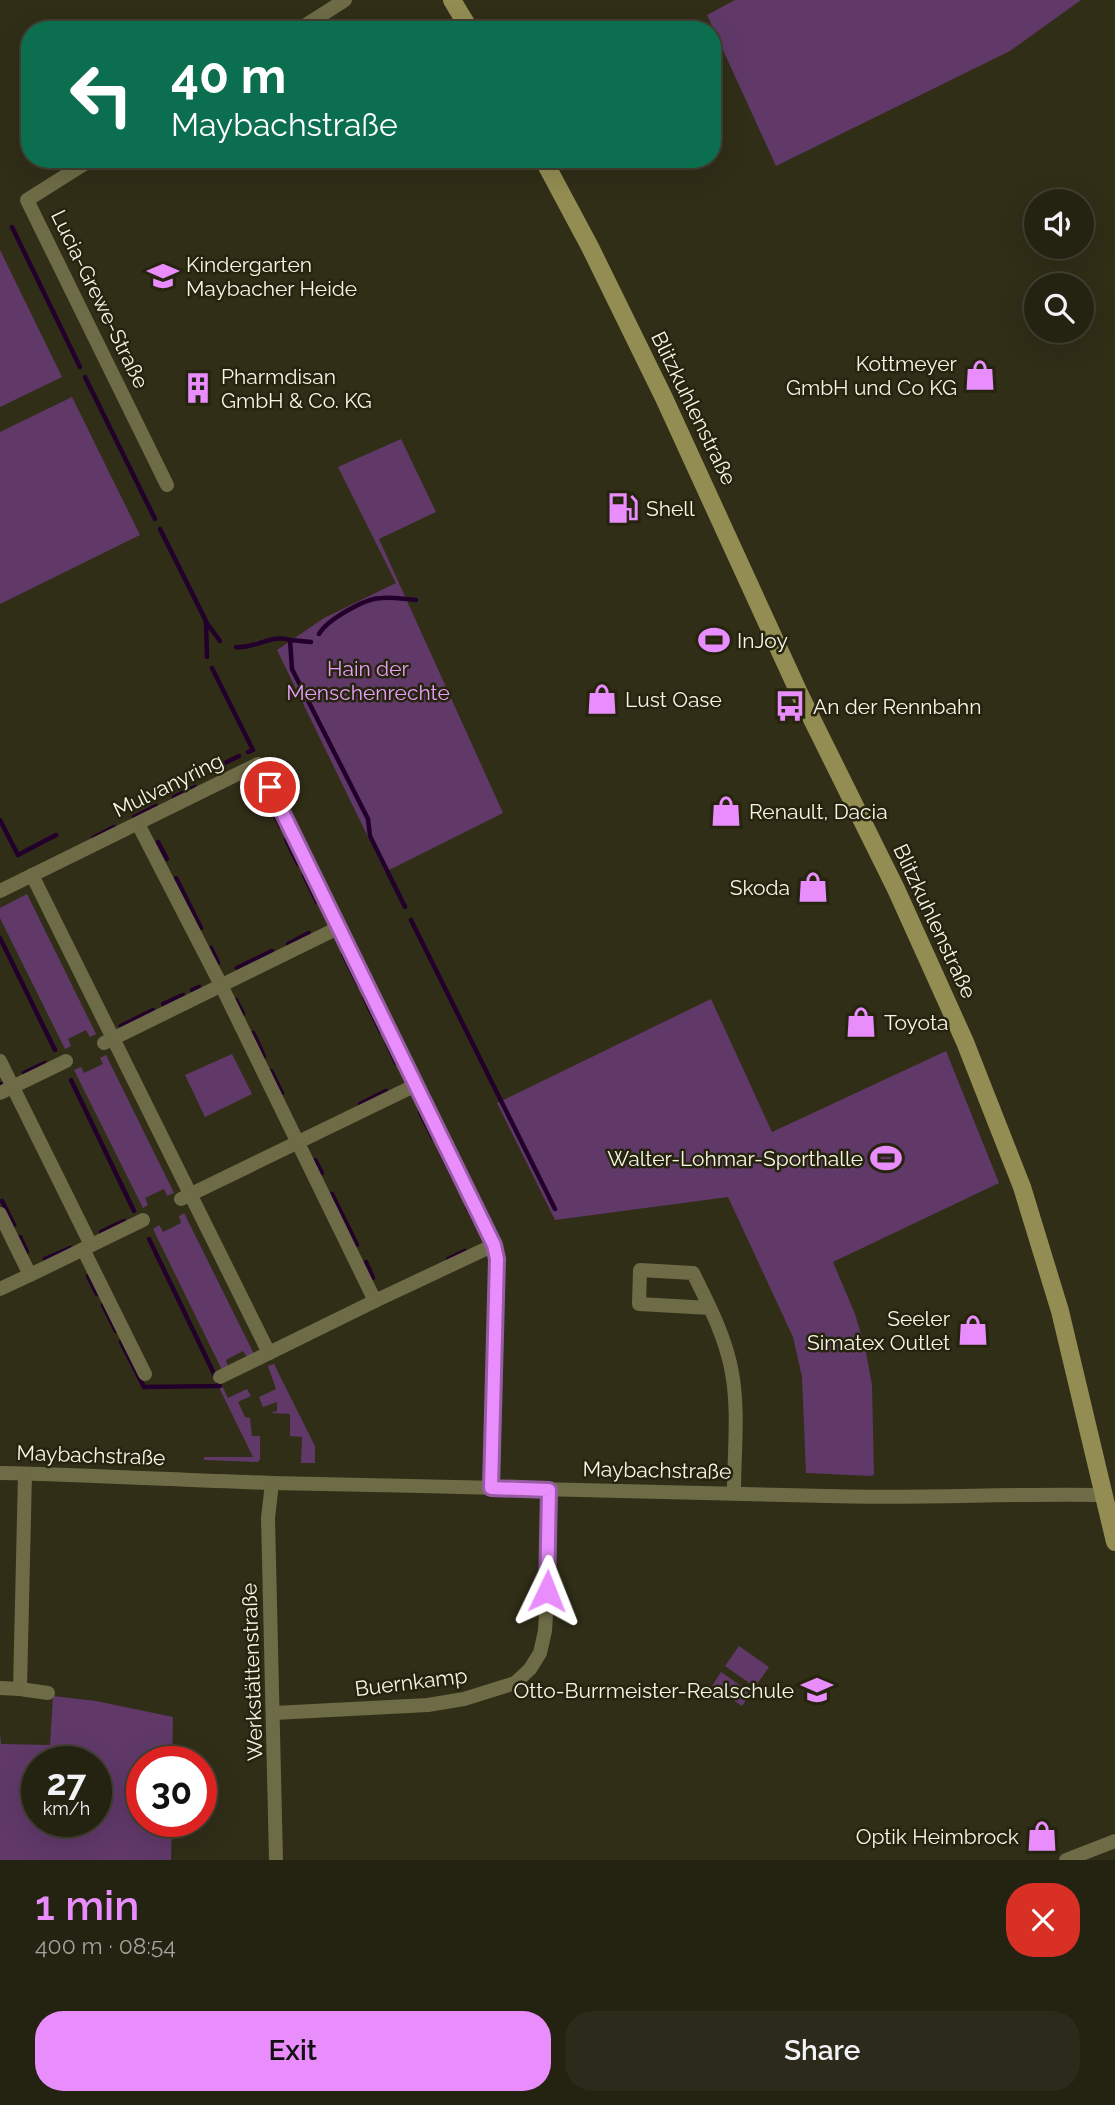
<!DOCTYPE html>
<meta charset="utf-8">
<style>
body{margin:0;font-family:Raleway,sans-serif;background:#2c2a1a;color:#f1f3f6;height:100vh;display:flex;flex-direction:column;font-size:26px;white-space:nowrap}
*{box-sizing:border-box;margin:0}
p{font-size:23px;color:#a3a49f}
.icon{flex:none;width:38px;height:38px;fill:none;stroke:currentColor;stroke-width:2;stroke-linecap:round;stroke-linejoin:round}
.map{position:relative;height:1860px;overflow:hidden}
.sheet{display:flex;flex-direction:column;background:#242211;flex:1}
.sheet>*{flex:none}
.top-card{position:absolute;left:21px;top:21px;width:700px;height:147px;border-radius:28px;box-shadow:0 7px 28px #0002,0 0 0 2px #413f31;background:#0b6e4f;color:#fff;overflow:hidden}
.fabs{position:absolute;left:1024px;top:189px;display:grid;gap:14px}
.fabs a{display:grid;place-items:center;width:70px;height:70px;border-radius:50%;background:#242211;box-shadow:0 7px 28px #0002,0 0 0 2px #413f31;font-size:35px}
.speed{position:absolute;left:21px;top:1746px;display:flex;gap:14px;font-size:35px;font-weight:700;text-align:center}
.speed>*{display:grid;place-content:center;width:91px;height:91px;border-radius:50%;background:#242211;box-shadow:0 7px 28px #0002,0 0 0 2px #413f31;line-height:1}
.speed small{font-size:18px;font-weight:400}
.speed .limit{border:10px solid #d22;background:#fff;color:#111}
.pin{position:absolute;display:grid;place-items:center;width:60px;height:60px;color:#fff;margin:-30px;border:4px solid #fff;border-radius:50%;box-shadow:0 2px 7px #0007}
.me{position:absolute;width:77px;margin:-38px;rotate:2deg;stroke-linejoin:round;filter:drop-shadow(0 0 5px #0008)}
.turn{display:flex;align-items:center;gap:24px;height:147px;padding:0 35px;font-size:32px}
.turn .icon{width:91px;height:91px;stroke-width:2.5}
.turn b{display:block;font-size:49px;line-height:60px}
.round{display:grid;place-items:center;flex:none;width:74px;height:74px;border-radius:28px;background:#2c2a1a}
.overview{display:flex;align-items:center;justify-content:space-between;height:119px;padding:0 35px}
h1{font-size:42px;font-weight:600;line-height:52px;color:#e98dfd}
.primary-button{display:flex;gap:14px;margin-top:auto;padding:14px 35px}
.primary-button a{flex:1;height:80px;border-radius:28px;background:#e98dfd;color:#111;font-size:28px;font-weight:600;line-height:80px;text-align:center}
.primary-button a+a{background:#2c2a1a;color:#f1f3f6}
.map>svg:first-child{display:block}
.green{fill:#603969;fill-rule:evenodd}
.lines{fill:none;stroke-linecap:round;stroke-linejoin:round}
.stream{stroke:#23002b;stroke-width:4.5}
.minor{stroke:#6e6b47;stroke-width:14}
.secondary{stroke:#938d53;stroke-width:18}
.route-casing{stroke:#975ca4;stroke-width:18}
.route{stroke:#e98dfd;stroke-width:12}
.labels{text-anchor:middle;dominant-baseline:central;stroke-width:5;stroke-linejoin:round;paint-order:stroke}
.poi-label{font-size:21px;fill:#f7f5e7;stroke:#26240e;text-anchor:start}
.street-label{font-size:21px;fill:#f7f5e7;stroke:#26240e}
.park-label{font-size:21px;fill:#e99ff9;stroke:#26240e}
</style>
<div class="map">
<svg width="1115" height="1860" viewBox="0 0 1115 1860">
<rect width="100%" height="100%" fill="#302e17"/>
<g class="green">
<path d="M735,0H1081L1010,51L776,166L707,15Z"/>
<path d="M0,250L62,377L0,407Z"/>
<path d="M72,397L140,535L0,604V432Z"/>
<path d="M401,439L436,512L379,539L503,813L385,872L277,650L324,618L396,583L338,467Z"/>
<path d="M27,894L96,1034L90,1037L86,1030L68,1039L71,1046L65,1049L0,918V908Z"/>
<path d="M711,999L772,1132L946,1051L999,1183L833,1262L855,1314L865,1347L872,1385L874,1474L872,1476L806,1473L802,1377L793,1337L728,1197L555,1220L497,1103Z"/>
<path d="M232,1054L252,1094L205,1117L185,1075Z"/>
<path d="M106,1055L174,1193L167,1196L164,1189L145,1198L148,1205L143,1208L74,1070L81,1067L84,1073L103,1064L100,1058Z"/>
<path d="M184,1213L254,1354L247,1357L243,1351L226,1360L228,1367L222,1370L153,1229L159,1225L163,1232L181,1223L179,1216Z"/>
<path d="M150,1238L228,1398L247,1389L251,1396L238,1402L245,1417L250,1418L252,1436H260V1459L258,1462L204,1460V1457H253L147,1240Z"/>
<path d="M274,1364L315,1446V1463H301L302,1437L290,1436V1414L270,1413L277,1411V1402L263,1407L259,1397L276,1389L268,1366Z"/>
<path d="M739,1646L769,1667L755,1687L725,1666Z"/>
<path d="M721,1672L751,1693L742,1706L712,1686Z"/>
<path d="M53,1696L96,1701L173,1717L172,1762H142V1822H172L171,1860H0V1732L1,1744L50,1745ZM37,1762H96V1822H37Z"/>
</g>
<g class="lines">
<g class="stream">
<path d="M12,227L80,367"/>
<path d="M85,377L155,519"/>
<path d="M160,529L206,621L207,657"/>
<path d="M206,622L220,641"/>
<path d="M319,634C327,620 365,598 382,598C393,597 404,599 416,600"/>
<path d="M290,640L311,642"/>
<path d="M236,647C255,649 271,634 290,640L292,669L368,819L370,836L405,907"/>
<path d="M212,668L253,750L248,752"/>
<path d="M211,770L239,756"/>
<path d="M174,797L195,787"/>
<path d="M269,804L281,827"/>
<path d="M134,817L156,806"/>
<path d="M0,820L18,855L56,835"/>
<path d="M93,838L114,827"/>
<path d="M286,839L298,864"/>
<path d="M158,842L167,859"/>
<path d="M304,875L317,902"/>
<path d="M176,878L201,928"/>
<path d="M411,920L555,1209"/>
<path d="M0,938L55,1050"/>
<path d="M288,944L309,933"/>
<path d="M211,948L218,963"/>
<path d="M343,954L359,986"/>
<path d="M237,968L272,951"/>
<path d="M192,990L199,987"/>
<path d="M364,997L381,1032"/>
<path d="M236,1000L243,1014"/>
<path d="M163,1004L183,995"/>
<path d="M121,1026L153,1010"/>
<path d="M253,1033L258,1043"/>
<path d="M387,1043L396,1063"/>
<path d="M259,1045L264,1057"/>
<path d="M271,1071L282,1093"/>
<path d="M24,1073L45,1063"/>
<path d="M71,1080L134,1211"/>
<path d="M0,1085L2,1084"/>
<path d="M360,1104L386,1091"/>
<path d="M420,1112L433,1138"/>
<path d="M439,1149L458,1187"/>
<path d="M315,1160L322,1173"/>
<path d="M332,1194L357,1245"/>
<path d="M2,1201L14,1225"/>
<path d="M467,1207L475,1222"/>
<path d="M101,1232L124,1221"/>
<path d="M20,1237L27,1252"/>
<path d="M45,1259L70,1248"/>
<path d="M448,1259L465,1251"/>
<path d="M366,1262L373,1278"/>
<path d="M88,1276L97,1294"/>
<path d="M103,1305L116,1331"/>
<path d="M121,1342L144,1387L220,1386L149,1239"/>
</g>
<g class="minor">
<path d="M298,30L345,0"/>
<path d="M92,159L27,200L167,485"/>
<path d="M138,824L221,985L375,1301L494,1245"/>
<path d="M32,875L269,1353"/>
<path d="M0,891L258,764L494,1245L497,1259L491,1488"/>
<path d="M104,1043L340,927"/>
<path d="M0,1061L91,1245"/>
<path d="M0,1093L66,1061"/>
<path d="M181,1199L416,1085"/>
<path d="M0,1214L30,1275L0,1289"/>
<path d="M83,1249L145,1374"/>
<path d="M30,1275L143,1220"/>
<path d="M710,1308L639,1304L640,1270L693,1273C709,1305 726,1338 732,1373C739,1412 734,1453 734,1492"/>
<path d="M220,1377L375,1301"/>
<path d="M0,1473C91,1475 181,1480 272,1483C457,1487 642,1490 827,1496C919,1499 1011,1493 1104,1495"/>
<path d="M272,1483L268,1518L276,1860"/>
<path d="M0,1688L20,1689L25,1474"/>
<path d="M20,1689L48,1693"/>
<path d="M274,1713L428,1705L464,1699L515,1683L530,1669L540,1653L545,1631L549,1562V1490"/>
<path d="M1066,1860L1115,1841"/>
</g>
<g class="secondary">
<path d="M452,0L470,30"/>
<path d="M543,159L590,247L664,398L800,695L896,889L965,1042L1022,1187L1060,1311L1115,1542"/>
</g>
</g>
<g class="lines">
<defs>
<path id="route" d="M270,787L494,1245L497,1259L491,1488L549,1490L547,1591"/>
</defs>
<use href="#route" class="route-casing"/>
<use href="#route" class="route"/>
</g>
<defs>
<symbol id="school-bare" viewBox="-9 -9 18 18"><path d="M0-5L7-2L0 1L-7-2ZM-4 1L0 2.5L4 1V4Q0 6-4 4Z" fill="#e98dfd" stroke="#26240e" stroke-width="2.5" paint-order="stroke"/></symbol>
<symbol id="shop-bare" viewBox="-9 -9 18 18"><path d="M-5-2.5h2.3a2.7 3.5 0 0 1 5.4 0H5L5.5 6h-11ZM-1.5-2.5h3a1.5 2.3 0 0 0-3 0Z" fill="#e98dfd" stroke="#26240e" stroke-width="2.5" paint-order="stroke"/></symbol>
<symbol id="building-bare" viewBox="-9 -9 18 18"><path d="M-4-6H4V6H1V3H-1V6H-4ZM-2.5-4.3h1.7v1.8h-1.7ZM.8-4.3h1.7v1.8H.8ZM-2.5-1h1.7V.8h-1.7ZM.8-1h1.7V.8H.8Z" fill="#e98dfd" stroke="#26240e" stroke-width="2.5" paint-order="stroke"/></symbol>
<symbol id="fuel-bare" viewBox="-9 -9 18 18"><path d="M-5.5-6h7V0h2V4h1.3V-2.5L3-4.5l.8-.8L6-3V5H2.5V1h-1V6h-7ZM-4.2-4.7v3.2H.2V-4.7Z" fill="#e98dfd" stroke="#26240e" stroke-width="2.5" paint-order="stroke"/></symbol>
<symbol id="stadium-bare" viewBox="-9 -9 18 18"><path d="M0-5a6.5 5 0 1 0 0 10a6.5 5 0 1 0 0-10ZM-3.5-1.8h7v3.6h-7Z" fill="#e98dfd" stroke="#26240e" stroke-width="2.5" paint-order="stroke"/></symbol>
<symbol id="bus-bare" viewBox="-9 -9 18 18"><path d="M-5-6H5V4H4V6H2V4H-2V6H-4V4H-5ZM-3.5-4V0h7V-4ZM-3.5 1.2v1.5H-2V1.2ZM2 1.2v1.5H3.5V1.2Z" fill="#e98dfd" stroke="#26240e" stroke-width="2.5" paint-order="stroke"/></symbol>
</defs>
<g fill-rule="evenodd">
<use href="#school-bare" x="141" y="254" width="44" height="44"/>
<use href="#shop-bare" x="958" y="353" width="44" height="44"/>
<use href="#building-bare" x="176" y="366" width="44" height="44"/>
<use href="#fuel-bare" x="601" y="486" width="44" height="44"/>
<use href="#stadium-bare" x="692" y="618" width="44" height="44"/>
<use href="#shop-bare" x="580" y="677" width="44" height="44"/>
<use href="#bus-bare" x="768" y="684" width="44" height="44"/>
<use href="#shop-bare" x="704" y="789" width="44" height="44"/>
<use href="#shop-bare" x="791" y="865" width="44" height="44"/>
<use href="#shop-bare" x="839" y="1000" width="44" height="44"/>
<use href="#stadium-bare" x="864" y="1136" width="44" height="44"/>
<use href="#shop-bare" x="951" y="1308" width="44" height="44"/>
<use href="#school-bare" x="795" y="1668" width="44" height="44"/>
<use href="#shop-bare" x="1020" y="1814" width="44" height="44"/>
</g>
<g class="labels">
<g class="poi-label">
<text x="186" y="264">Kindergarten<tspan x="186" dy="24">Maybacher Heide</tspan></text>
<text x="957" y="363" text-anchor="end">Kottmeyer<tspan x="957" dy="24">GmbH und Co KG</tspan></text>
<text x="221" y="376">Pharmdisan<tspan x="221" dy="24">GmbH &amp; Co. KG</tspan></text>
<text x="646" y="508">Shell</text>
<text x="737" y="640">InJoy</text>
<text x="625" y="699">Lust Oase</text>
<text x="813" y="706">An der Rennbahn</text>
<text x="749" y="811">Renault, Dacia</text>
<text x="790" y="887" text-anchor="end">Skoda</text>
<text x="884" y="1022">Toyota</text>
<text x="863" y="1158" text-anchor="end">Walter-Lohmar-Sporthalle</text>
<text x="950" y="1318" text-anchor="end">Seeler<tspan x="950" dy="24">Simatex Outlet</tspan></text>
<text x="794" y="1690" text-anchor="end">Otto-Burrmeister-Realschule</text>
<text x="1019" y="1836" text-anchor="end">Optik Heimbrock</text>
</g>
<g class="street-label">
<text transform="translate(100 299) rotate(64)">Lucia-Grewe-Straße</text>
<text transform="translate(694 408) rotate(64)">Blitzkuhlenstraße</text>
<text transform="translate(168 785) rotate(-26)">Mulvanyring</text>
<text transform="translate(935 921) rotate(65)">Blitzkuhlenstraße</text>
<text transform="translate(91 1455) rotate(2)">Maybachstraße</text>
<text transform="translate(657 1470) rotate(1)">Maybachstraße</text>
<text transform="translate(252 1672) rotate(-92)">Werkstättenstraße</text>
<text transform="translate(411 1682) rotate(-7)">Buernkamp</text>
</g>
<g class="park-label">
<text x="368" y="668">Hain der<tspan x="368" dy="24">Menschenrechte</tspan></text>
</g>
</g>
</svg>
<div class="fabs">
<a><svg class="icon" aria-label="sound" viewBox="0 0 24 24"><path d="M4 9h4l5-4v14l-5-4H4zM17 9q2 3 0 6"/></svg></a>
<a><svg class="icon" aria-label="search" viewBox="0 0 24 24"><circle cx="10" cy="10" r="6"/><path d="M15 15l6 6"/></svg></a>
</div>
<div class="speed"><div>27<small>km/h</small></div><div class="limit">30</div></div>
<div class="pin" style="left:270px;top:787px;background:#d93025"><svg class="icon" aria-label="arrive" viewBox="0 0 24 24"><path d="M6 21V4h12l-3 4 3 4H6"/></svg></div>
<svg class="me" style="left:547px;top:1591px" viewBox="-20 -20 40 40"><path d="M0-17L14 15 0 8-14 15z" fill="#e98dfd" stroke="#fff" stroke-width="4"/></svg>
<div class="top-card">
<div class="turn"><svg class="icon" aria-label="left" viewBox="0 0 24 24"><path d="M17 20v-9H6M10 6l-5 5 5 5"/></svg><div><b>40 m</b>Maybachstraße</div></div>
</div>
</div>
<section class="sheet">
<div class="overview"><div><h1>1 min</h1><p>400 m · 08:54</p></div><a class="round" style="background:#d93025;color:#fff"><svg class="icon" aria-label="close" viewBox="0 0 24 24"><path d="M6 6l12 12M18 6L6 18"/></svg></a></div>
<div class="primary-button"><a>Exit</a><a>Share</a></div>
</section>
